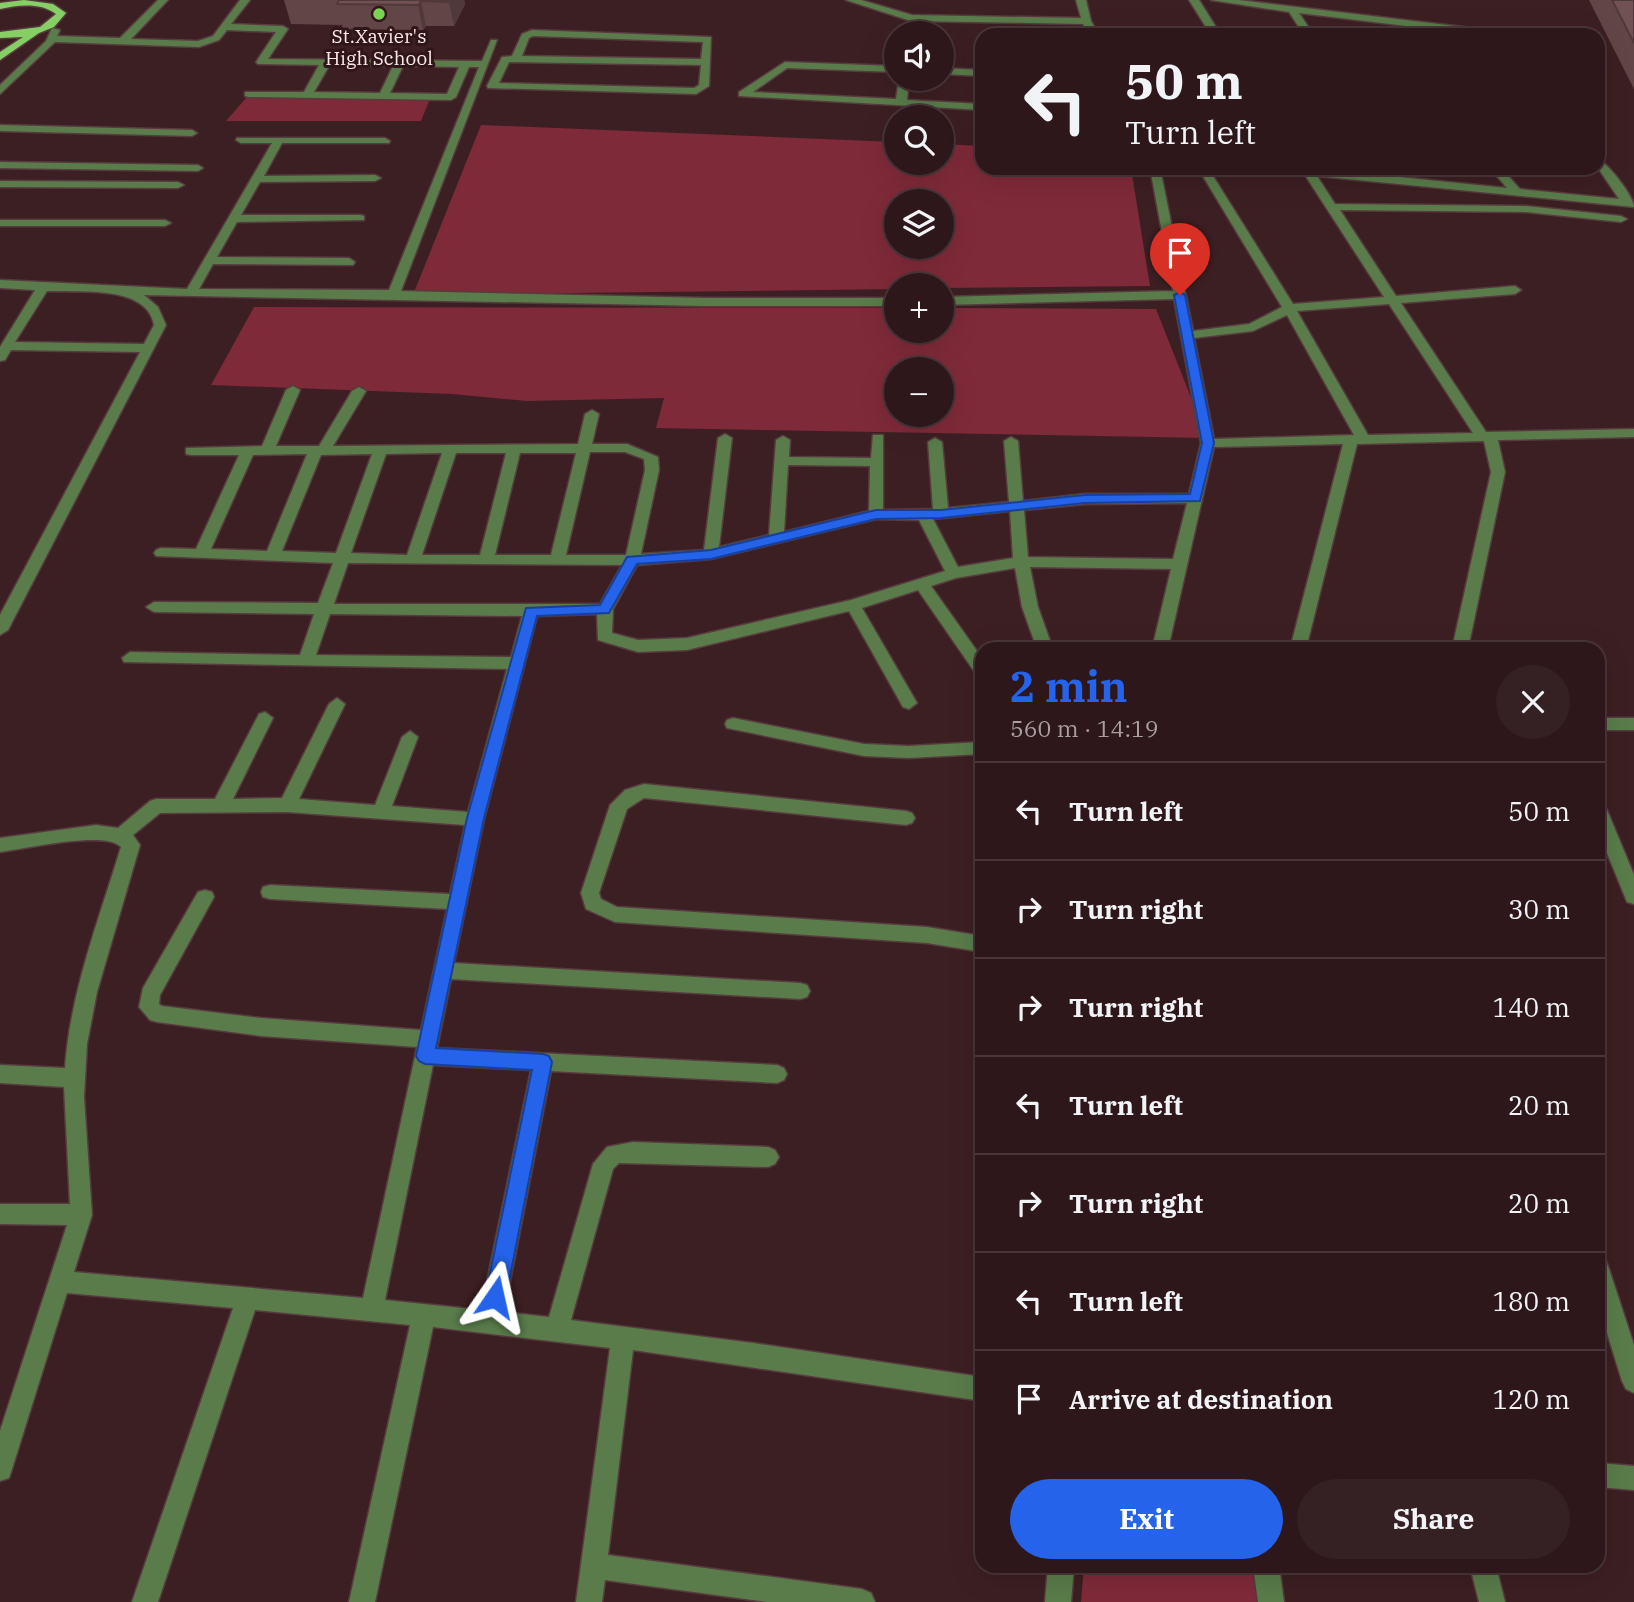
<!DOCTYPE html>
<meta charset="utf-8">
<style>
body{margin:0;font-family:"IBM Plex Serif",serif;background:#352023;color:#f1f3f6;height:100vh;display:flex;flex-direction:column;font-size:26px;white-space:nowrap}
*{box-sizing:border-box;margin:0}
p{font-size:23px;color:#a79fa2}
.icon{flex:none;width:38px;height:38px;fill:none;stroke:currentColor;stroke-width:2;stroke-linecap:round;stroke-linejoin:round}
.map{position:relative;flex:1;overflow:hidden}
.side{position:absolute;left:975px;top:642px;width:630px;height:931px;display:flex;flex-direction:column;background:#2d171a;border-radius:21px;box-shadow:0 7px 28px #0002,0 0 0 2px #483639}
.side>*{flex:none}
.guide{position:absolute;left:975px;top:28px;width:630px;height:147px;border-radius:21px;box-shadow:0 7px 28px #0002,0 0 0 2px #483639;background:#2d171a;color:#f1f3f6;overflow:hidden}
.fabs{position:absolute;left:884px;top:21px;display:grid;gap:14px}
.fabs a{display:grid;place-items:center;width:70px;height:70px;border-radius:50%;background:#2d171a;box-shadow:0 7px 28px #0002,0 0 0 2px #483639;font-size:35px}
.pin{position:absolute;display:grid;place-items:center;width:60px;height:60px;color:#fff;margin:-72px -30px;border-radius:50% 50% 50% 0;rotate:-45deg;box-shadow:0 0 7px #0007}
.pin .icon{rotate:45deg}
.me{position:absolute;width:77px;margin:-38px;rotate:11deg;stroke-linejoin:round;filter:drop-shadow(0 0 5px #0008)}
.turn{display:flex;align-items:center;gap:24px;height:147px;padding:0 35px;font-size:32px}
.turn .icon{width:91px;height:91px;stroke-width:2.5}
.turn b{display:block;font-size:49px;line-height:60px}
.round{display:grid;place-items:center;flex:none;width:74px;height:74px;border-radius:37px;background:#352023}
.summary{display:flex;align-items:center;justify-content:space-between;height:119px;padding:0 35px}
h1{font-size:42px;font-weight:800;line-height:52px;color:#2563eb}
.cta{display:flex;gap:14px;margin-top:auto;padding:14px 35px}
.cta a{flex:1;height:80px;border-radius:42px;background:#2563eb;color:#fff;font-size:28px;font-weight:800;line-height:80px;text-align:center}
.cta a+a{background:#352023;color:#f1f3f6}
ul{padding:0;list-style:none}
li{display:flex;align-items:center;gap:21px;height:98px;padding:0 35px;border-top:2px solid #483639}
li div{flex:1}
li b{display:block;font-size:26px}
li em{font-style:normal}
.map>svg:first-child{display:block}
.green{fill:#7f2a39;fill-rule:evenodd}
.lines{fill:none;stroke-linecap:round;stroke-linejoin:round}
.minor-casing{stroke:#573b3e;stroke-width:3}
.major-casing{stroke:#573b3e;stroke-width:3}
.minor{fill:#597c4a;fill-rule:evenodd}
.major{fill:#85cf64;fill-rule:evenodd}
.wall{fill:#624647}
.shaded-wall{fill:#50393a}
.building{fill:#725153;stroke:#50393a;stroke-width:2}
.route{fill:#2563eb;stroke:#184099;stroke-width:2}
.poi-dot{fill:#7dd154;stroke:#311619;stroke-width:2.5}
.labels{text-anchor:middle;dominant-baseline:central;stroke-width:6;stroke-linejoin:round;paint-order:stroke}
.far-poi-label{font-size:19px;fill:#fce8e9;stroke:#311619}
</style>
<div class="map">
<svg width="1634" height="1602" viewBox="0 0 1634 1602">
<rect width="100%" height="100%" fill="#3c1f22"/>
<g class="green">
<path d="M432,94L421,121H226L247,97Z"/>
<path d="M481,125L896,142V163H942V144L982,146V168H1131L1150,286L942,288V285H896V289L413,295ZM896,201H942V247H896Z"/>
<path d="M254,307L896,308V331H942V308L1156,309L1207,438L656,428L664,398L527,401L452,394L211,385ZM896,369H942V415H896Z"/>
<path d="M1084,1566H1252L1257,1602H1081Z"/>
</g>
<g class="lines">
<defs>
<g id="minor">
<path d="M158,0H168L131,39L198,41L213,36L240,0H250L231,24L283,26L288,29L268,59L482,61L491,40H497L401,291L707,298H896V306H707L144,295L158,307L166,325L8,630L0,635V615L140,352L11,350L5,360L0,361V347L35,290L0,288V280L187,289L272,143H241L236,140L237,138H385L390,141L389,143H282L264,176L375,175L381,178L375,181L260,182L241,215H360L364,216V220L237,222L217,257L349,258L355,262L353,265L213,264L199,289L389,290L479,67H469L456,97L451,100L249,97L245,96V92H304L319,65L258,64L256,62L276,32L227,30L219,40L199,47L55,42L0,94V85L46,41L52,28L60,30L57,36L120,38ZM329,66H393L380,93L314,92ZM403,66L459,67L447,94L390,93ZM47,291C78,293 147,284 154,325L144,344L15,342Z"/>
<path d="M846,0H861L912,15L1081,18L1076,0H1086L1091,21L1099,35H1089L1083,24L911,21Z"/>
<path d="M1189,0H1199L1221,35H1211Z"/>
<path d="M1211,0H1239L1505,32L1510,35H1481L1299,13L1314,35H1304L1289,12Z"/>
<path d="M532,30L711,37L709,86L696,94L488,88L487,86L502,57L512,56L522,34ZM533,36L703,42L701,59L522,56L529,38ZM509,62L701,65L699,85L694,88L499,83Z"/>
<path d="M785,62L896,66V72L787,68L753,92L896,99L899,79H909L907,100L982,104V110L739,96V92Z"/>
<path d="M942,68L982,70V76L942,74Z"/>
<path d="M0,125L192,130L197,133L192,136L0,131Z"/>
<path d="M1598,159C1609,164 1634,197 1634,207L1317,176L1335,204L1526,206L1621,216L1627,219L1621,222L1526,212L1340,210L1396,296L1515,286L1521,290L1515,294L1401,303L1486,432L1634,429V437L1498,440L1505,472L1468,649H1452L1491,472L1484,441L1357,444L1306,649H1290L1343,444L1214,447L1168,649H1152L1171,569L1030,567L1038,607L1053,649H1037L1022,607L1015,568L956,578L931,586L982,658V676L976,674L918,590L862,608L917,703L909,709L903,707L849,611L687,650L638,652L598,640L597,614L537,616L484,819L454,963L800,983L807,985L810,991L807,997L800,999L451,979L437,1048L777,1065L784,1068L787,1074L784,1080L777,1083L551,1071L504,1312L549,1317L593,1164L607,1147L633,1142L768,1147L775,1150L779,1157L775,1164L768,1167L619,1163L613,1169L571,1320L753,1343L982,1377V1401L633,1350L608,1555L862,1589L871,1593L875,1602H767L605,1580L602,1602H576L610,1348L433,1327L375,1602H349L410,1325L255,1310L158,1602H132L233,1308L67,1293L12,1469L9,1478L0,1481V1431L67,1225L0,1224V1204H70L64,1087L0,1083V1065L65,1068C70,993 99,919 121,847C105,830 25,849 0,852V838L96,825L118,828L150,801L156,799H215L259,714L265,712L273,718L233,799L282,798L329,704L337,698L345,704L299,799L375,805L402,737L410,731L418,737L392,806L468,812L507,669L124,662L122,658L130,652L300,655L314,614L154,612L146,607L154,602L318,603L333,563L156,556L154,553L156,550L161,548L196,549L239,455H191L186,454V448L262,446L286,390L293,386L300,390L276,446H319L352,391L359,387L366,391L333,446L578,444L585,414L592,410L599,414L592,444H627L658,457L659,470L641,554L704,550L718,438L725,434L732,438L719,547L769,535L776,440L783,436L790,440L789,457L871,458L873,435H883V510L933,509L928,442L935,438L942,442L948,508L1009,502L1004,441L1011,437L1018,441L1023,501L1085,494H1189L1201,443L1174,299L942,305V297L1173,291L1150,168H1160L1193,331L1249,324L1282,307L1198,168H1208L1293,304L1384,297L1305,175L1269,171L1264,168H1311L1507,188L1490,168H1501L1520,189L1619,199L1598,168ZM1389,304L1473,433L1368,435L1297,311ZM1287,315L1354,435L1214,439L1194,338L1253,331ZM590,452H625L644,459L645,470L626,555H566ZM442,453L407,555L351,553L386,454ZM456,453H506L480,555H422ZM520,453H576L551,555H495ZM307,454L267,551L211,549L253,455ZM372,454L336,553L282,551L321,455ZM788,465L870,466L869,511L784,532ZM1187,503L1173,559L1028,557L1024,510L1085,504ZM1010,511L1013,558L958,567L933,519ZM876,519L919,520L945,571L851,600L687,638L638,640L612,633L613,609L637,565L711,559ZM348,563L622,565L600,604H334ZM330,614L522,616L511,657L316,655ZM287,812L465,825L450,894L270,885L263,887L261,892L263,897L270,899L447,909L421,1030L261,1018L162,1006L159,1004L160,995L214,897L212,892L205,890L198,892L143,988L139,1007L150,1020L157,1022L261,1036L417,1047L363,1298L74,1272L92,1215L84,1097L87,1044L97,992L140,845L133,835L160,813ZM433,1065L531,1070L481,1310L385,1300Z"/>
<path d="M0,162L198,165L203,168L198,171L0,168Z"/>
<path d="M0,181L178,182L184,185L178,188L0,187Z"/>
<path d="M0,220H165L171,223L165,226H0Z"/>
<path d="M733,718L864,744L909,746L982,742V754L909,758L864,756L727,728L725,724L727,720Z"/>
<rect x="1598" y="718" width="36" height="12"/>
<path d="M644,784L906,811L912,813L915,818L912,823L906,825L644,798L627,809L599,893L601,899L617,907L927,927L982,936V952L927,943L615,922L586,909L581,893L610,805L625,790Z"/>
<path d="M1598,803L1604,805L1607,810L1634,875V904L1627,902L1625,897L1598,831Z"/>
<path d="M1598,1258L1606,1261L1609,1269L1634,1345V1393L1626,1389L1622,1381L1598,1304Z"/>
<path d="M1598,1463L1634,1466V1490L1598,1487Z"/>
<path d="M1048,1566H1074L1071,1602H1045Z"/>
<path d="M1253,1566H1279L1284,1602H1258Z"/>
<path d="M1470,1566H1496L1505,1602H1479Z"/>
</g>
<path id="major" d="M24,0L53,4L66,13L54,27L39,33L0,60V52L23,37L0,38V32L40,27L56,14C40,2 18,5 0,9V3Z"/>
</defs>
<use href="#minor" class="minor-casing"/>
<use href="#major" class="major-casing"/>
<use href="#minor" class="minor"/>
<use href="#major" class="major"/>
</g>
<g class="wall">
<path d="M284,0H464L465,4L454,26H426L423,30L343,29L342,25L291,24Z"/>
<path d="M1589,0H1634V89Z"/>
</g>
<g class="shaded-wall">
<path d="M450,0H464L465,4L454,26L449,2Z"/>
<path d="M421,1L426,26L423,30L418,5Z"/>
</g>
<g class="building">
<path d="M339,0H450L449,2L421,1L418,5L337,4Z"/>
<path d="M1612,0H1634V43Z"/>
</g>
<path class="route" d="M1180,292L1185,295L1214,443L1200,501L1085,503L941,518L876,519L711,559L637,564L609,613L537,616L484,818L436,1048L543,1054L549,1056L552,1062L506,1297L503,1304L495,1307L488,1304L485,1297L532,1070L425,1064L419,1061L416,1056L467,818L526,608L600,605L627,557L711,550L876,510H941L1085,495L1190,494L1202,443L1174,295Z"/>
<circle class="poi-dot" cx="379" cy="14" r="7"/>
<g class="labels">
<g class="far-poi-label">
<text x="379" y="36">St.Xavier's<tspan x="379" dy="22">High School</tspan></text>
</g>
</g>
</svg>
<div class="fabs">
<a><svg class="icon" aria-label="sound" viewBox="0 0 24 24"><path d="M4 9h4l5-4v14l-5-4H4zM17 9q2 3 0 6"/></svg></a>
<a><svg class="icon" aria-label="search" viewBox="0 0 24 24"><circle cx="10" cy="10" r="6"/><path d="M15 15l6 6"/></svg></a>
<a><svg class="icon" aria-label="layers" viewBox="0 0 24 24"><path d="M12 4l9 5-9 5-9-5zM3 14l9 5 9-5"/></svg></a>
<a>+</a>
<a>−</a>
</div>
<div class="pin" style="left:1180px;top:295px;background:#d93025"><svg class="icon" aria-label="arrive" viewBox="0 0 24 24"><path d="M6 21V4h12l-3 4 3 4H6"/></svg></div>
<svg class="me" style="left:495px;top:1297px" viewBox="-20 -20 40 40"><path d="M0-17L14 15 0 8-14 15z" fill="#2563eb" stroke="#fff" stroke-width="4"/></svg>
<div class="guide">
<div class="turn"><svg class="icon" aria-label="left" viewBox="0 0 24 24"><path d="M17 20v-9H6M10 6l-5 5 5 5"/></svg><div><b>50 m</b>Turn left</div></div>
</div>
<section class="side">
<div class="summary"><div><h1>2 min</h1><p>560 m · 14:19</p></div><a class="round"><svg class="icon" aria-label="close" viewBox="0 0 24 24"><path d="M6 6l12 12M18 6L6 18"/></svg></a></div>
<ul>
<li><svg class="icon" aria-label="left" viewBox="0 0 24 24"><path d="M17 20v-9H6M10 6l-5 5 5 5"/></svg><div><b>Turn left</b></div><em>50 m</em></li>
<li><svg class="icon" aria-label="right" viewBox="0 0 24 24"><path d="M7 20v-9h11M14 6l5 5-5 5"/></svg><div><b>Turn right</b></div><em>30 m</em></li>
<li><svg class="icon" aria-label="right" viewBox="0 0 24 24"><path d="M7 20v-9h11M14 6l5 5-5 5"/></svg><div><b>Turn right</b></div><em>140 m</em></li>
<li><svg class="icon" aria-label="left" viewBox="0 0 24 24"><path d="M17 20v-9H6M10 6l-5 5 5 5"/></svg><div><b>Turn left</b></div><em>20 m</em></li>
<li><svg class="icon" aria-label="right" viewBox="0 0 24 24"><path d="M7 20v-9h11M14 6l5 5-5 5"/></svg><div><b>Turn right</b></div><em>20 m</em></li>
<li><svg class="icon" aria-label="left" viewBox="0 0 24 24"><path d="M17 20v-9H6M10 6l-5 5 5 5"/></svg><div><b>Turn left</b></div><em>180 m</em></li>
<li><svg class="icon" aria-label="arrive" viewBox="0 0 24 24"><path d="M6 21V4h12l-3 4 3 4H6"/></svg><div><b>Arrive at destination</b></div><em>120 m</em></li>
</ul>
<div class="cta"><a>Exit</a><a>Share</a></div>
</section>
</div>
